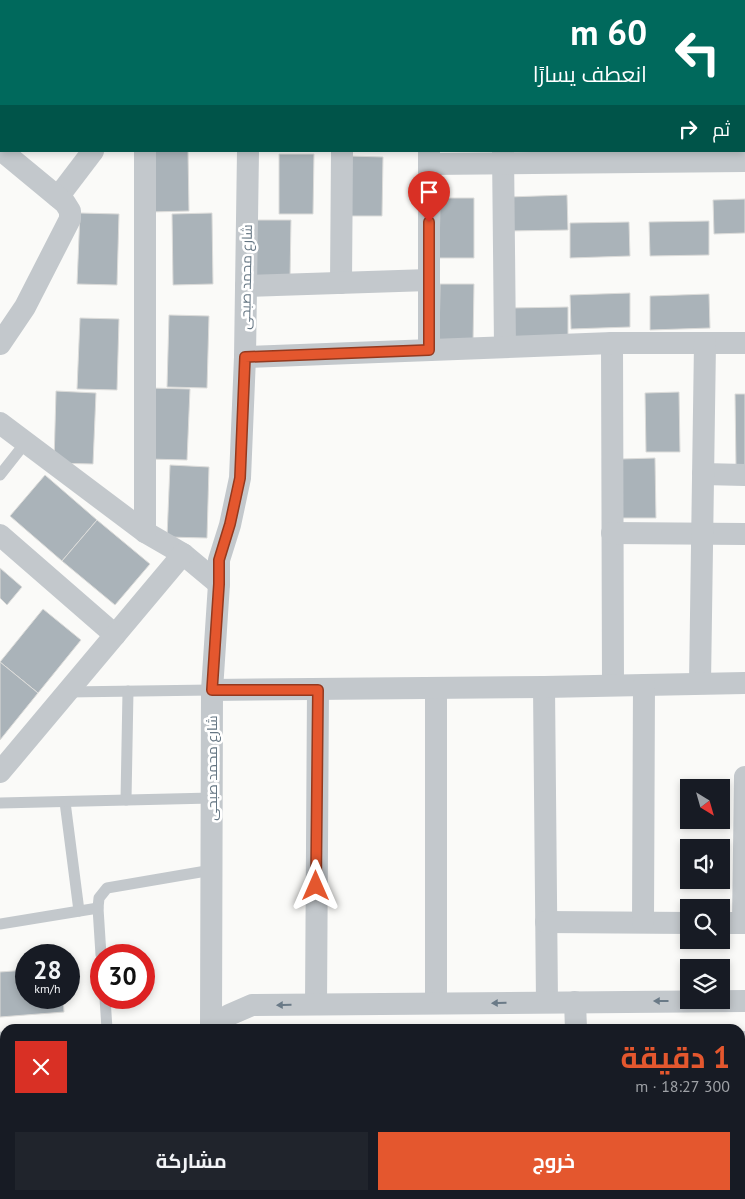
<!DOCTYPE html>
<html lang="ar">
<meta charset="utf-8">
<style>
body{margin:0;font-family:"PT Sans",Cairo,sans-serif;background:#20242c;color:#f1f3f6;direction:rtl;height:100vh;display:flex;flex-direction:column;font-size:19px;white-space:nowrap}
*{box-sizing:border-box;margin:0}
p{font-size:16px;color:#9ea1a6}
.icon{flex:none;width:28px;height:28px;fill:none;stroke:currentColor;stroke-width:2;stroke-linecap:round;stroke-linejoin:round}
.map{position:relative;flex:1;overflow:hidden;direction:ltr}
.panel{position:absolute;left:0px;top:1024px;width:745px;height:176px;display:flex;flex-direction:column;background:#171b24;border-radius:15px 15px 0 0;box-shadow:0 2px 8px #0003;direction:rtl}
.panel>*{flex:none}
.guide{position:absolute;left:0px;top:0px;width:745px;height:152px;box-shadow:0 2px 8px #0003;direction:rtl;background:#00695c;color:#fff;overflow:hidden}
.needle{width:32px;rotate:143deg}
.fabs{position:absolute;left:680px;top:779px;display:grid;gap:10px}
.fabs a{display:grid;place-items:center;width:50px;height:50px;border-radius:0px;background:#171b24;box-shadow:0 2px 8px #0003;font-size:25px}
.speed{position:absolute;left:15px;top:944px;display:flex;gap:10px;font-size:25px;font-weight:700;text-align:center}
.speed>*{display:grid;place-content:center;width:65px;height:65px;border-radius:50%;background:#171b24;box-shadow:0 2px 8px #0003;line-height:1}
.speed small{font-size:12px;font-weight:400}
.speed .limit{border:8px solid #d22;background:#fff;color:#111}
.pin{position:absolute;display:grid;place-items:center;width:42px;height:42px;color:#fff;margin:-51px -21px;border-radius:50% 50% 50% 0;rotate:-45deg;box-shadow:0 0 5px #0007}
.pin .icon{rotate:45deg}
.me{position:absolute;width:55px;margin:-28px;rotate:0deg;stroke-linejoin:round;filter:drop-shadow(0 0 4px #0008)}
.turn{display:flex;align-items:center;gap:18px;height:105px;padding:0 15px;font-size:22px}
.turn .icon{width:65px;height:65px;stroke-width:2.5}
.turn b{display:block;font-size:35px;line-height:42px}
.then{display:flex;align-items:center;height:48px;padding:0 15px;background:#0003;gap:10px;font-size:19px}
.round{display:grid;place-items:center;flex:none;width:52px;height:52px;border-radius:0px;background:#20242c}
.summary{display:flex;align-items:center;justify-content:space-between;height:85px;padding:0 15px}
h1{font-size:30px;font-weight:700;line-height:38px;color:#e4572e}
.button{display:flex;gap:10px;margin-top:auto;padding:10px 15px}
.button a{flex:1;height:58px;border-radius:0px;background:#e4572e;color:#fff;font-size:20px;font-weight:700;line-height:58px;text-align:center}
.button a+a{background:#20242c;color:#f1f3f6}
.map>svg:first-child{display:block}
.building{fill:#aab3b9;stroke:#dcdcda}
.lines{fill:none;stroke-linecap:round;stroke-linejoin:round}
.service{stroke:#c3c8cc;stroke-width:11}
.minor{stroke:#c3c8cc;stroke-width:22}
.oneway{fill:#6a7a87}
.route-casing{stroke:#94391e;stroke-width:12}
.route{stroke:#e4572e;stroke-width:9}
.labels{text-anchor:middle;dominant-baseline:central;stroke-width:5;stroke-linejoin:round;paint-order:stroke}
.street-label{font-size:14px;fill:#657683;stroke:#fff}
</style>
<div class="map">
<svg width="745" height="1199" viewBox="0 0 745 1199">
<rect width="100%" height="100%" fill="#fafaf8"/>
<g class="building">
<path d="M149,151H188L189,211L150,212Z"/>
<path d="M279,154H314L313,214H279Z"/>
<path d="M349,156L383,157L382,216H348Z"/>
<path d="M567,195L568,230L508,231V197Z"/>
<path d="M440,198H474V258H439Z"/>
<path d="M745,199V233L714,234L713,200Z"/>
<path d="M80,213L119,214L117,285L77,284Z"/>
<path d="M212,213L213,284L173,285L172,214Z"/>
<path d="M256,220H291L290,280H256Z"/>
<path d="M709,221V255L650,256L649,222Z"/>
<path d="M629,222L630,256L570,258V223Z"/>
<path d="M440,284H474L473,344L439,343Z"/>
<path d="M630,293V327L571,329L570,295Z"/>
<path d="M709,294L710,328L650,330V296Z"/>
<path d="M568,307V341L509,343L508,308Z"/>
<path d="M169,315L209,316L207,388L167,387Z"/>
<path d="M80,318L119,319L117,390L77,389Z"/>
<path d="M150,388L190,389L187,460L148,459Z"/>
<path d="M56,391L96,393L93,464L54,463Z"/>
<path d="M679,392L680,452H646L645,393Z"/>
<path d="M735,394H745V466L736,467Z"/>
<path d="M655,458L656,518H622L621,459Z"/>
<path d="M170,465L209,467L207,538L167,537Z"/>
<path d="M45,475L97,520L62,561L10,516Z"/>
<path d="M97,520L150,564L115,605L62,561Z"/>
<path d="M0,568L22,587L7,605L0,598Z"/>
<path d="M43,609L81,640L38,693L0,662Z"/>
<path d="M0,662L38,693L0,740Z"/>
<path d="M26,970V998H63L64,1012L0,1017V972Z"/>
<path d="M0,1145L5,1149V1195H56L60,1199H0Z"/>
<path d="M740,1168H745V1199H698V1195H740Z"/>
<rect x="232" y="1195" width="60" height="4"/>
<rect x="325" y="1195" width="51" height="4"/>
<rect x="408" y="1195" width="50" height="4"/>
<rect x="490" y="1195" width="59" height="4"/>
<rect x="604" y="1195" width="55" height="4"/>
</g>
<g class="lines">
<g class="service">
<path d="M0,475L26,442"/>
<path d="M67,692L212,690"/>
<path d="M126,800L128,691"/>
<path d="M65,802L79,911"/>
<path d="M0,803L212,798"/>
<path d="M0,924L98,908"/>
<path d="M101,955L98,908L99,898L107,888L212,870"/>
<path d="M105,998L107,1029"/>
<path d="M683,1195V1199"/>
<path d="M306,1199V1195"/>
<path d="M391,1199V1195"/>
<path d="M475,1199V1195"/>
</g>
<g class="minor">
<path d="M48,0L49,1"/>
<path d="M145,0V1"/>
<path d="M502,0V1"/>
<path d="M250,1V0"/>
<path d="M343,1V0"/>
<path d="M429,1V0"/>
<path d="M744,63H745"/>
<path d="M503,151L505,347"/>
<path d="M429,164L745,161"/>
<path d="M58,197L93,151"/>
<path d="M341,283L342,151"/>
<path d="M246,286L429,280"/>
<path d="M612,343L613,685"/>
<path d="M0,344L25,307L70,219V211L65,203L2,151"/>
<path d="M429,350V151"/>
<path d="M245,357L612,343H745"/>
<path d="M0,423L145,532L183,554L219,584"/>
<path d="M703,474L745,475"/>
<path d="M145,532V151"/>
<path d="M612,533L745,534"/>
<path d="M0,535L115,635"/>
<path d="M700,683L705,343"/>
<path d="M544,687L547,1002"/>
<path d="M436,688V1003"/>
<path d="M212,690L544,687L745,683"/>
<path d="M0,772L183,554"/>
<path d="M546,922L689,923"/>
<path d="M643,922L644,685"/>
<path d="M721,923H745"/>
<path d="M743,923L745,777"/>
<path d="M575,1002L576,1029"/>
<path d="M316,1004L318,690"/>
<path d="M211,1029L212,690L219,584V560L230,525L240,478L245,357L248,151"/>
<path d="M215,1029L229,1015L252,1005L745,1001"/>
<path d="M740,1042H745"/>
<path d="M0,1043L5,1042"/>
<path d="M0,1103L5,1107"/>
<path d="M740,1147H745"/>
<path d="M107,1195L112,1199"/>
<path d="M210,1199V1195"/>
<path d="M576,1199V1195"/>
</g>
</g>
<defs><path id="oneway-solid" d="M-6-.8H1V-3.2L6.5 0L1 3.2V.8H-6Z" transform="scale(1.25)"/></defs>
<g class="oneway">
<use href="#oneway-solid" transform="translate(661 1001) rotate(180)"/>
<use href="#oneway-solid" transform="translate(499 1003) rotate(179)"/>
<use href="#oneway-solid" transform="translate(284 1005) rotate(179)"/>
</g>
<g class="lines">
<defs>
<path id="route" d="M316,886L318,690H212L219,584V560L230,524L240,478L245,357L429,350V222"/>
</defs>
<use href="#route" class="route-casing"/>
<use href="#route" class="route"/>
</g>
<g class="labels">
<g class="street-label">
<text transform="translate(246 277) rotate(-89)">شارع محمد صبحى</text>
<text transform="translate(212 768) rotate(-90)">شارع محمد صبحى</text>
</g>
</g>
</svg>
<div class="fabs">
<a><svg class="needle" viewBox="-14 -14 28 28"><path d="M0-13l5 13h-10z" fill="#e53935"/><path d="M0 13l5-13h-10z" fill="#9ea1a6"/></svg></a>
<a><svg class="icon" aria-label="sound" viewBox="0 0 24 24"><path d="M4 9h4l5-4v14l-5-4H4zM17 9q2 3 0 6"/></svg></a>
<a><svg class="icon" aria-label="search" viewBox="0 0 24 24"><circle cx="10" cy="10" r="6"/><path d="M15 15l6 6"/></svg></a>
<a><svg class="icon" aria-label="layers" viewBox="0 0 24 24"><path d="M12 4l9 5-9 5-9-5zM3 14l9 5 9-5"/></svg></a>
</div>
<div class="speed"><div>28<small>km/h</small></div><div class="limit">30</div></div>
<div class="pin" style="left:429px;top:222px;background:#d93025"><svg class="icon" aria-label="arrive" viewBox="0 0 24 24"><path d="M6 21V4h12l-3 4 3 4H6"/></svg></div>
<svg class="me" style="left:316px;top:886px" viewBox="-20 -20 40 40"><path d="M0-17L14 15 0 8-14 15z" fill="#e4572e" stroke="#fff" stroke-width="4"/></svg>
<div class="guide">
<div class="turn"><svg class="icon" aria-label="left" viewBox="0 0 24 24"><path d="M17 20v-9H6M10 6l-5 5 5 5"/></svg><div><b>60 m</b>انعطف يسارًا</div></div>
<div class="then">ثم<svg class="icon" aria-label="right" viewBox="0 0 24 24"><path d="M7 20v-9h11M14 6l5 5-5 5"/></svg></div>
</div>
<section class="panel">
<div class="summary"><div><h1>1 دقيقة</h1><p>300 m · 18:27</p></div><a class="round" style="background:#d93025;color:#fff"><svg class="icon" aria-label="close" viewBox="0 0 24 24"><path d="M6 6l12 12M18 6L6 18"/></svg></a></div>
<div class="button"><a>خروج</a><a>مشاركة</a></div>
</section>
</div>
